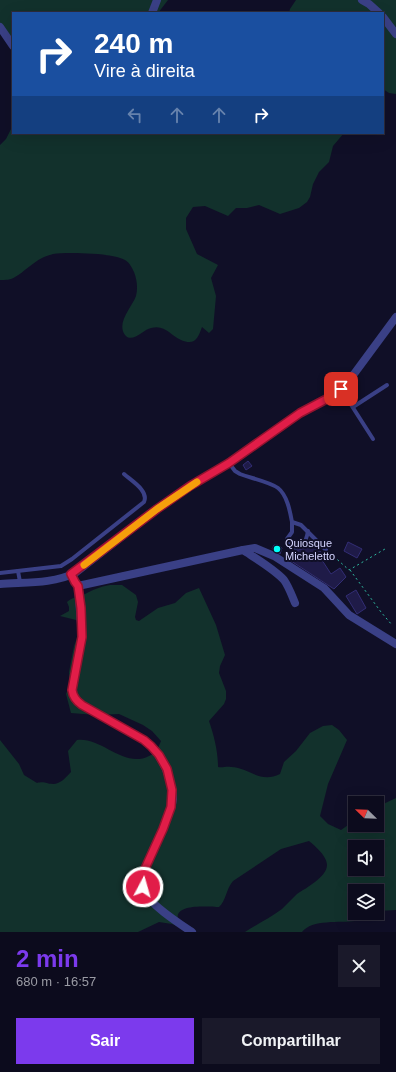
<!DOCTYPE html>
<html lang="pt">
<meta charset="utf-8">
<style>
body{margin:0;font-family:Helvetica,sans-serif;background:#1a192a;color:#f1f3f6;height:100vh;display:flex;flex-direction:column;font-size:15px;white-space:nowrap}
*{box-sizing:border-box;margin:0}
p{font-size:13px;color:#9a9ba4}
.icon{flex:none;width:22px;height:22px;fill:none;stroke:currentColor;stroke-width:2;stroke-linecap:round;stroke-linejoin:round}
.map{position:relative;height:932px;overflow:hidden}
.drawer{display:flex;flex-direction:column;background:#0c0b1d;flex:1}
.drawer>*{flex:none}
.banner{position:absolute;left:12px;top:12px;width:372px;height:122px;border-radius:0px;box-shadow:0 4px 16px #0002,0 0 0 1px #2c2b3b;background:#1a4fa0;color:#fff;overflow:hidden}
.needle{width:26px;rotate:293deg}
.fabs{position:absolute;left:348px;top:796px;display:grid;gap:8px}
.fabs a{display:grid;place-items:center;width:36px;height:36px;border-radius:0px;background:#0c0b1d;box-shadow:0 4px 16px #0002,0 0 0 1px #2c2b3b;font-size:20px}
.pin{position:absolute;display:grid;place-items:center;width:34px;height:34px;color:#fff;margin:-17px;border-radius:8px;box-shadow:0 2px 6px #0006}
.me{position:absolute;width:44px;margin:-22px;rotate:6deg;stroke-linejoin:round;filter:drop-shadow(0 0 3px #0008)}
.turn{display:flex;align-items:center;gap:14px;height:84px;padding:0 16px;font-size:18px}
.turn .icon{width:52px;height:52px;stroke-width:2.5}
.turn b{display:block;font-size:28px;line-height:34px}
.lanes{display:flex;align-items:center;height:38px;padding:0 16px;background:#0003;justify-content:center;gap:20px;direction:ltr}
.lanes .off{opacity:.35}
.round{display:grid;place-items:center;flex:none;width:42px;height:42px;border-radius:0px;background:#1a192a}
.summary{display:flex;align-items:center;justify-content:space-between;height:68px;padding:0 16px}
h1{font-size:24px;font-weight:700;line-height:30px;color:#7c3aed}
.action{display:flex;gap:8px;margin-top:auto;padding:8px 16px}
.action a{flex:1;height:46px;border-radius:0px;background:#7c3aed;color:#fff;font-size:16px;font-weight:700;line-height:46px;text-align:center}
.action a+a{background:#1a192a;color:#f1f3f6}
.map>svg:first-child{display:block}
.green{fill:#12312c;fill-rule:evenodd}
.building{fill:#1f1b48;stroke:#322d74}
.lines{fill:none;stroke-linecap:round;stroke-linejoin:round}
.path{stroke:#2ebaa1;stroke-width:1;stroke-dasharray:2 3;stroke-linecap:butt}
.service{stroke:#3a4086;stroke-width:4}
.minor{stroke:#3a4086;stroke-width:8}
.route-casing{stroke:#92132f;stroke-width:10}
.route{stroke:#e11d48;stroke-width:7}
.slow{stroke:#f59e0b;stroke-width:7}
.poi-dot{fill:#01fffa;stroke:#100f27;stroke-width:1.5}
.labels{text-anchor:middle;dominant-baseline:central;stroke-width:4;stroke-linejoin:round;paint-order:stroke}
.poi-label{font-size:11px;fill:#d5d5ff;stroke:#100f27;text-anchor:start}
</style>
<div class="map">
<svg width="396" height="932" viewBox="0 0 396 932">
<rect width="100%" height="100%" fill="#100f27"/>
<g class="green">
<path d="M0,0H168L158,13H13V41L0,24Z"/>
<path d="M296,0H396V94L389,93L383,89V13H289L290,9Z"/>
<path d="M13,125V133H119L125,135L142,133H344L333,146L329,162L319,172L313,184L310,197L307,202L299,208L280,214L259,205L247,208H236L228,216L205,206L193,207L186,218V229L197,254L218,265L211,278L216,296L213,329L209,333L202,327C198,338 195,346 181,340C170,335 165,324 151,328C144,329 132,344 125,335C116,323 132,307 136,296C138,288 137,280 134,272C132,268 130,263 125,260C114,253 67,252 53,254C50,255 45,256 42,258C32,263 24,272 15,277C11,280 5,280 0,280V145L6,139Z"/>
<path d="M110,585H122L136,595L138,602L135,617L136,620L139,621L158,608L175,603L186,593L199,588L216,625L225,655L220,666L219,673L226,691V699L224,704L209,721C214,736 218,751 218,767C223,768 226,766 231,767C250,768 260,784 280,774L284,762L296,751L310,733L323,726L332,725L339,730L347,740L328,784L320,816L328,824L341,830L351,823L355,817V825H377V807L396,798V910L377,911V891H355V913H369C365,916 360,920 355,921C340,923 312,919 302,932H245C257,924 270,918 282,909C287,904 292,899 297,894C306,888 327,877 327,865C327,856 315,846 309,841L281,849L233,881C226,889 226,901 219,907C211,907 174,903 178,919C179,922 183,926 185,929L172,924L159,922L138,932H0V740L19,764L24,775L37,783C45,781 46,784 53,784C61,784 66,777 71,772L68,751L77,740C102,737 124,769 149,756C151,755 154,754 155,753C158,750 159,745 161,741L152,731L143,725L119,714L96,715L71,713L66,694L69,686V672L74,646L78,635L85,627L76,620L60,616L69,611V607L67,602C73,597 78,597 85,594C95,589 99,587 110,585ZM355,847H377V869H355Z"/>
</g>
<g class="building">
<path d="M248,461L252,466L246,470L243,465Z"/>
<path d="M310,539L323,555L320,557L331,574L340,568L346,577L334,589L288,559L295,553L296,551L304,548Z"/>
<path d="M348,542L362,549L357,558L344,551Z"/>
<path d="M274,545H278L282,548L280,554L272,549Z"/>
<path d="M356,590L366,608L357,614L346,596Z"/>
</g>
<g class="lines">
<g class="path">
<path d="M330,553L349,570L385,549"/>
<path d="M350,570L381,612L392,625"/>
</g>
<g class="service">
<path d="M341,389L373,439"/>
<path d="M353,407L387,385"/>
<path d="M229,463L235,471L240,474C250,478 270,482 278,488C287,495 290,511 292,522L301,525L326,550"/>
<path d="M292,522V532L287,539L288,544C301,553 306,543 308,531"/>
<path d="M18,571L20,582"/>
<path d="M0,573L61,566L72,559L144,502C149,491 132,481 124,474"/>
</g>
<g class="minor">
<path d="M362,0L369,4L379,13"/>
<path d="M152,13L157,0"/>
<path d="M383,17L396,34"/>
<path d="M0,27L13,46"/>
<path d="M243,550L255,548L274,556L324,588L349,615L396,644"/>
<path d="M71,574L75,582L78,586L243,550C255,558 274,569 284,580C289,587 292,596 295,603"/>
<path d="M0,584C24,582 53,584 75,573L157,509L190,486L229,463L300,413L336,394L354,374L396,317"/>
<path d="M78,586L82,637L72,690C73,697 76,701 82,705L144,740C156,750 165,763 169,778C171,784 173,791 173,799C170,825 136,869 144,891C149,904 180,924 192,932"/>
</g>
</g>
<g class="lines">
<defs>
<path id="route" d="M143,887V873L163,829L171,807L172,790L167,769L159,755L151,746L144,740L82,705C76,701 73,697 72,690L82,637L81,608L78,586L75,582L71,574L157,509L190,486L229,463L300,413L336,394L341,389"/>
</defs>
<use href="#route" class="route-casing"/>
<use href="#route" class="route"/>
<path class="slow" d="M84,565L157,509L197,482"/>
</g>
<circle class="poi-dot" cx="277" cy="549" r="4"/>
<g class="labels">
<g class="poi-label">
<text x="285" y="543">Quiosque<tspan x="285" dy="13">Micheletto</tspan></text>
</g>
</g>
</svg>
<div class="fabs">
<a><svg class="needle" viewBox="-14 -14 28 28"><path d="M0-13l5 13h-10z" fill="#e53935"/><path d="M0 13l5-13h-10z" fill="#9a9ba4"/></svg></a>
<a><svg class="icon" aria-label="sound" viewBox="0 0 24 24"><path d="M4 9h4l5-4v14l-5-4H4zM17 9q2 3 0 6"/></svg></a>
<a><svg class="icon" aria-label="layers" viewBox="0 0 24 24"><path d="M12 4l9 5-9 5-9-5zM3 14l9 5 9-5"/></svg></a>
</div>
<div class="pin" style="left:341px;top:389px;background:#d93025"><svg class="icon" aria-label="arrive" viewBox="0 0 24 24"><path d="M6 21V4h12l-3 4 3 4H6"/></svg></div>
<svg class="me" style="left:143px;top:887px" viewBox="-20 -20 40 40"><circle r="17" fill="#e11d48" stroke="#fff" stroke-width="3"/><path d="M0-11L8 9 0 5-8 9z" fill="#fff"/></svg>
<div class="banner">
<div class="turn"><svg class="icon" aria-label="right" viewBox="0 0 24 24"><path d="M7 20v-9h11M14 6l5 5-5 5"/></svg><div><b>240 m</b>Vire à direita</div></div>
<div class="lanes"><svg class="icon off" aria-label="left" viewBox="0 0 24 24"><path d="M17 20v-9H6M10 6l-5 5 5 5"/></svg><svg class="icon off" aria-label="ahead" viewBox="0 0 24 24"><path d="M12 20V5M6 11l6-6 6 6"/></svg><svg class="icon off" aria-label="ahead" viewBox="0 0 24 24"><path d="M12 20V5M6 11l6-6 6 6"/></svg><svg class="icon" aria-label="right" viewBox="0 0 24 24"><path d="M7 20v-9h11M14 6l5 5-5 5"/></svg></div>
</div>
</div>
<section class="drawer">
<div class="summary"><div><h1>2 min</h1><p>680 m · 16:57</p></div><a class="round"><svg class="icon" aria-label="close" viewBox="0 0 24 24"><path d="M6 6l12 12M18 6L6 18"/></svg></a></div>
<div class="action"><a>Sair</a><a>Compartilhar</a></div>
</section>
